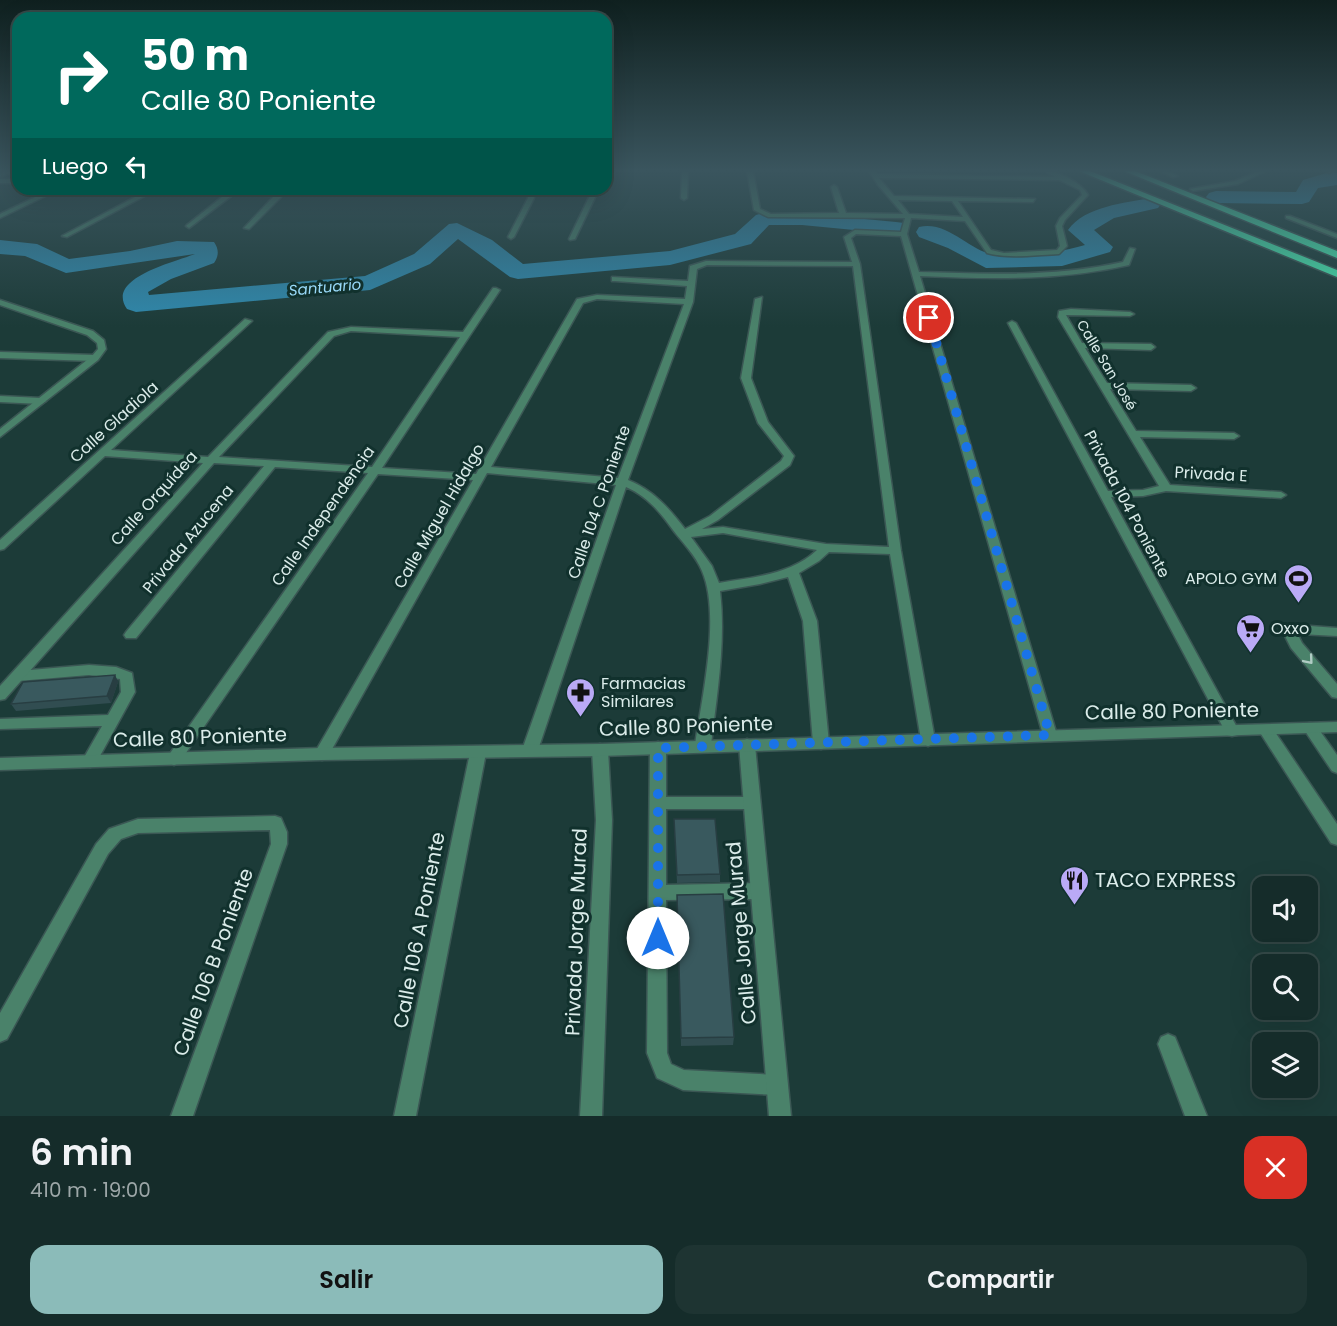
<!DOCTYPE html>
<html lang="es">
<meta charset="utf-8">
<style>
body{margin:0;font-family:Poppins,sans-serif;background:#1e3432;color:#f1f3f6;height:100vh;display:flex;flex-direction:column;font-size:22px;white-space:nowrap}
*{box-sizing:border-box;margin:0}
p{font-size:20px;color:#9da7a8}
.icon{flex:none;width:33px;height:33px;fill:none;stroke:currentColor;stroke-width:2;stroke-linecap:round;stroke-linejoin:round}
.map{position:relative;height:1116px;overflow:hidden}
.side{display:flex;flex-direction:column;background:#152c2a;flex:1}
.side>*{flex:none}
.hud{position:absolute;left:12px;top:12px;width:600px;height:183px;border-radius:18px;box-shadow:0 6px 24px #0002,0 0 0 2px #344847;background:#00695c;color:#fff;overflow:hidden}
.controls{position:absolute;left:1252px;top:876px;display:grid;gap:12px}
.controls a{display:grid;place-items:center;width:66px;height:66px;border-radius:12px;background:#152c2a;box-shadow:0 6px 24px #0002,0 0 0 2px #344847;font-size:30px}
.pin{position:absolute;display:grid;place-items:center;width:51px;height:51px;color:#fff;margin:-26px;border:3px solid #fff;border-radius:50%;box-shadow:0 2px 6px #0007}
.me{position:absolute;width:66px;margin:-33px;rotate:0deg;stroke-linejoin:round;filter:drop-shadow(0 0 4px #0008)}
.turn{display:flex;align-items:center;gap:21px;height:126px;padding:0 30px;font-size:27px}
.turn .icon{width:78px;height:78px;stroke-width:2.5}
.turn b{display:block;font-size:42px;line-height:51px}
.then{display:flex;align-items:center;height:57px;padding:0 30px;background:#0003;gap:12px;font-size:22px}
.round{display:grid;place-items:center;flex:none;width:63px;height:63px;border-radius:18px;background:#1e3432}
.summary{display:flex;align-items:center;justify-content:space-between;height:102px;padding:0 30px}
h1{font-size:36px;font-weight:600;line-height:45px}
.action{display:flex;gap:12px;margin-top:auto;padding:12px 30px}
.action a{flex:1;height:69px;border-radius:18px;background:#8bbbb9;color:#111;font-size:24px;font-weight:600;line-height:69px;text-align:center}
.action a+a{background:#1e3432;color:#f1f3f6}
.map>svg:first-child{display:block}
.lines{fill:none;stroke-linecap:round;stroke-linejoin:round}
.river{fill:#2f89ad;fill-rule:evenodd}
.service-casing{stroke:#3b5754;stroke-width:3}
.minor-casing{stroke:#3b5754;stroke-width:3}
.tertiary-casing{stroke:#3b5754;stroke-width:3}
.motorway-casing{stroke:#3b5754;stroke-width:3}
.service{fill:#4a826a;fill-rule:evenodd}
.minor{fill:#4a826a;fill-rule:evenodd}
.tertiary{fill:#4a826a;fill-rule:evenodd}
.motorway{fill:#48ecb1;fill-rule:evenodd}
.wall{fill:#314d51}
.shaded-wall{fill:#283e42}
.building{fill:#39595e;stroke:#283e42;stroke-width:1.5}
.oneway{stroke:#b0ccc4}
.route{stroke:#1a73e8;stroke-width:10;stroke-dasharray:0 18}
.labels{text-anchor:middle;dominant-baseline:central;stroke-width:6;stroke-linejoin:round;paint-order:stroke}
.far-street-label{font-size:14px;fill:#dbecea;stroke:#11312d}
.far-water-label{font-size:15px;font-style:italic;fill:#99d9f8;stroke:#11312d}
.street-label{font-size:16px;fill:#dbecea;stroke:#11312d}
.poi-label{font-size:16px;fill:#dbecea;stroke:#11312d;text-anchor:start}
.near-street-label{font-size:20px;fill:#dbecea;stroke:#11312d}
.near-poi-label{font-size:20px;fill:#dbecea;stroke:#11312d;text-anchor:start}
</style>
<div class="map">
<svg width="1337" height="1116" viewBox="0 0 1337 1116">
<rect width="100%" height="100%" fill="#1c3b38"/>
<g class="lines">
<g class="river">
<path d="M1330,172L1337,173V185L1318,188L1309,202L1302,204L1216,203L1209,201L1206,197L1209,193L1216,191L1296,192L1303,180Z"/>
<path d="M1151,198L1158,200L1161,204L1158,208L1114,218L1094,230L1113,247L1110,252L1062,266L986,268L948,248L919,237L916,232L919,227C947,220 970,251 992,254C1019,258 1059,253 1085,245L1068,230C1085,206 1125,203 1151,198Z"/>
<path d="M763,213H802L896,222L904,223L907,228L904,233L896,234L802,225H769L751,244L670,265L518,279L510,277L458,239L430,264L370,290L136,312L127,309C105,278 175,262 195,254L66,273L25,256L0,254V240L37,244L69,259L130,251L177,241L214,242C219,249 219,256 214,263L171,279L148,292L149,295L365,276L414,254L449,224L457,223L492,240L523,264L670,251L735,234L756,215Z"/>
</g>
<defs>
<g id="service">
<path d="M520,189H527L533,193L534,198L514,237L511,239L508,237L528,198V195Z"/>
<path d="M1297,625L1337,628V636L1300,634L1298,635L1302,643L1337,684V698L1332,697L1291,648L1284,634L1292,626Z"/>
<path d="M89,665L116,667L132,673L135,692L95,765L90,767L85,765L82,761L102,726L0,729V719L108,715L121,692L120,679L89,675L18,681L13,679L11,676L13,673L18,671Z"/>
<path d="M1310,723L1315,724L1337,755V773L1332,771L1303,728L1305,724Z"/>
<path d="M1266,725L1271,726L1337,824V845L1331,843L1261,734L1259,730L1261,726Z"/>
<path d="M658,742L663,744L666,748V797H752L758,798L760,803L758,808L752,809H666V885L760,883L766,886L769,891L766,896L760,899L666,900L667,1053L671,1064L684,1070L777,1075L784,1078L787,1085L784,1092L777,1095L683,1090L657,1078L647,1053L650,748L653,744Z"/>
</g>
<g id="minor">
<path d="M6,171H14L0,177V173Z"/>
<path d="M682,171H688L687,198L684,200L681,198Z"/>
<path d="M747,171H753L760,209L771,214L839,213L831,187L834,185L837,187L846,213L903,214L878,185L869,171H875L877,174L1055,177L1044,171C1057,170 1082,183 1088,195L1065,220L1062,226L1067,246L1059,254C1035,255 1010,259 987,253L965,221L911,218L907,234L919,272C988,274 1055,277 1123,262L1130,248L1135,249L1129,265C1059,281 991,279 920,276L1057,735L1055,739L1050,741L1045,739L1043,735L901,236L856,234L851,238L860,264L901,551L935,740L933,744L928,746L923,744L921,740L890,554L829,552L819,561L799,573L817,621L829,743L826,747L821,749L816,747L813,743L803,621L788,577L760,584L720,591C726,642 717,694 711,745L708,749L703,751L698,749L695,745C702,697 721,615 702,571C696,556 683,543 673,530C660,512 647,496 626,487L538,750L535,754L530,756L525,754L522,750L616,485L487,473L327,758L322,760L317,758L314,754L473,480L378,474L179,763L174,765L169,763L166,759L368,473L275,467L136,638H126L124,635L126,632L264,466L214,463L5,699L0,700V686L203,463L105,456L4,549L0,550V540L245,319L252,321L111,450L208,457L328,332L351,327L463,332L493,288H496L500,290L382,468L476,474L577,299L597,295L685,299L687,286L615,281H612V277L688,281L690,266L706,261L852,262L844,237L855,230L901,232L905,218L768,217L754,210ZM879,178L1059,180L1080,190L1082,195L1060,218L1056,226L1060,246L1057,250L1004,253L991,250L958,201L1033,202L1035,199L894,196ZM898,200L952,201L963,217L909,214ZM707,265L853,266L889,547L826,544L723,527L702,529L718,520L790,465L794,456L768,422L751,378L762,297L755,299L741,378L758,423L784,456L781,461L710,516L685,529C669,508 653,490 628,480L693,302L697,269ZM597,299L684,304L618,478L491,467L583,303ZM351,331L460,337L372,467L219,457L334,336ZM723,533L817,550C790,575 754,577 719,583L712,566L691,537Z"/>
<path d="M1159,171H1167L1178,176L1173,177Z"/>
<path d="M1259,171H1266L1238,184L1193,191L1190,189L1235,181Z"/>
<path d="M1325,171H1332L1329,173Z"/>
<rect x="0" y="179" width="18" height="4"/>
<path d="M52,189H60L0,218V214Z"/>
<path d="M150,189H158L67,237L62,236Z"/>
<path d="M172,189H237L276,192L281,197L249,229L244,228L274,196L234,194L189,228L186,226L187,225L227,193L175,191Z"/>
<path d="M593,189H599L575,239L570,240L569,239Z"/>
<path d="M1286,216H1290L1337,234V238L1286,218Z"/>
<path d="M1071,309L1130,312L1134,314L1130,316L1066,315L1082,343L1151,344L1155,347L1151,350L1085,348L1107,383L1191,385L1196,388L1191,391L1110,389L1136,431L1234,433L1239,436L1234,439L1140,437L1170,485L1281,492L1286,495L1281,498L1166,491L1143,496L1111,497L1239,731L1237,735L1232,736L1227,735L1225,731L1008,323L1012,321L1016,323L1108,491L1143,490L1159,486L1058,317L1059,311Z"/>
<path d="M0,352L95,355L99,358L95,361L0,358Z"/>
<path d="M0,396L41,398L46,401L41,404L0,402Z"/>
<path d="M747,739L752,741L755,745L791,1116H769L739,745L742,741Z"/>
<path d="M600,744L605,746L608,750L612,820L602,1116H580L596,820L592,750L595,746Z"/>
<path d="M478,747L483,749L486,753L416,1116H394L470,753L473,749Z"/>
<path d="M275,816L281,818L287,832V844L193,1116H171L271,844L270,830L138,833L121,839L108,854L7,1039L0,1042V1013L96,844L109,829L138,819Z"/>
<path d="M1168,1034L1175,1037L1207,1116H1185L1158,1044L1161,1037Z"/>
</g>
<g id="tertiary">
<path d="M0,300L93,331L104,340L106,349L98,360L0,437V429L92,356L98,349L97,343L87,335L0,305Z"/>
<path d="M1337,722V732L600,756L322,760L0,770V758L322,748L600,744Z"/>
</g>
<g id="motorway">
<path d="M1079,171H1090L1337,270V277Z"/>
<path d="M1124,171H1135L1337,251V258Z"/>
</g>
</defs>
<use href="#service" class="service-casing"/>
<use href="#minor" class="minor-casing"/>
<use href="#tertiary" class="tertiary-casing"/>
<use href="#motorway" class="motorway-casing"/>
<use href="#service" class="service"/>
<use href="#minor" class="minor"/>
<use href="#tertiary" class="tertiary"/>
<use href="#motorway" class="motorway"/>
</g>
<g class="wall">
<path d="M115,675L118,682L111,703L16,711L11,704Z"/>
<path d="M674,819L720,874V882L677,883Z"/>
<path d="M677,895L734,1037L733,1045L681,1046Z"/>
</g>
<path class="shaded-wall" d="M115,675L118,682L111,703L107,696Z"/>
<g class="building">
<path d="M115,675L107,696L11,704L23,682Z"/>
<path d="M674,819H715L720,874L677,875Z"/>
<path d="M723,894L734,1037L681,1038L677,895Z"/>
</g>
<defs><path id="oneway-chevron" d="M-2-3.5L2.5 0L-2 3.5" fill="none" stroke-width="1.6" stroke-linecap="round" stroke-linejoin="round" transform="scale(1.5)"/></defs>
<use class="oneway" href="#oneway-chevron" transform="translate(1309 660) rotate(50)"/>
<linearGradient id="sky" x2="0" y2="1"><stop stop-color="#0f201f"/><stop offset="0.52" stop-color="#3a555e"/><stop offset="1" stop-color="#3a555e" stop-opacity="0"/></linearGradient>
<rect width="1337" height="327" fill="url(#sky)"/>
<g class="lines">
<path class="route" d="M658,938V748L1050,735L929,318"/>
</g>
<defs>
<symbol id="stadium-pin" viewBox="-11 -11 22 30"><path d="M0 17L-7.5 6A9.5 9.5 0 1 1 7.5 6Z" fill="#baaaf6" stroke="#11312d"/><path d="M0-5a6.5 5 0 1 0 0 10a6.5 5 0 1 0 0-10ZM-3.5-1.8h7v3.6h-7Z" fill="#111"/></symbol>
<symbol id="supermarket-pin" viewBox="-11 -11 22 30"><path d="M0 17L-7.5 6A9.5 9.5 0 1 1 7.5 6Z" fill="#baaaf6" stroke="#11312d"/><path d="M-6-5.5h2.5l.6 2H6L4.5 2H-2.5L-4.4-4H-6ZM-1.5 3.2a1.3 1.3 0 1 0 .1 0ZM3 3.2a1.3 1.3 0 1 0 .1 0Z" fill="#111"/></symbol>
<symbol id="pharmacy-pin" viewBox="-11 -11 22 30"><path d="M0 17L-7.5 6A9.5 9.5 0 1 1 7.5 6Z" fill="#baaaf6" stroke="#11312d"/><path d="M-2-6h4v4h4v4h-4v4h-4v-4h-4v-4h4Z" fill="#111"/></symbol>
<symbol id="restaurant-pin" viewBox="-11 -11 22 30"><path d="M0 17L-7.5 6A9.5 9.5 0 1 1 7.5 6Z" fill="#baaaf6" stroke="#11312d"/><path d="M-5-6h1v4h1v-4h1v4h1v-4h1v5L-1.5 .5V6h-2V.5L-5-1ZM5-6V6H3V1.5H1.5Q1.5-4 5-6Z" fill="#111"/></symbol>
</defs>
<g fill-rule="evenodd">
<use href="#stadium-pin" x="1282" y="562" width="33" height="45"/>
<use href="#supermarket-pin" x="1234" y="612" width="33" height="45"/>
<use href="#pharmacy-pin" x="564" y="676" width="33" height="45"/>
<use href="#restaurant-pin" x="1058" y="864" width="33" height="45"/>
</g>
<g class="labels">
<g class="far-street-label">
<text transform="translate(1107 365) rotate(59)">Calle San José</text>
</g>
<g class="far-water-label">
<text transform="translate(325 287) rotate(-5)">Santuario</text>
</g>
<g class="street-label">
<text transform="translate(114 422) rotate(-42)">Calle Gladiola</text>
<text transform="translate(1211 474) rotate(3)">Privada E</text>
<text transform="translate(154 498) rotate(-48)">Calle Orquídea</text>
<text transform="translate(599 502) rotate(-71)">Calle 104 C Poniente</text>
<text transform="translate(1127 504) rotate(62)">Privada 104 Poniente</text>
<text transform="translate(323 516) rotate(-55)">Calle Independencia</text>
<text transform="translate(439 516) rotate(-60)">Calle Miguel Hidalgo</text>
<text transform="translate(188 539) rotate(-51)">Privada Azucena</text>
</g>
<g class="poi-label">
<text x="1277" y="578" text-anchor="end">APOLO GYM</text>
<text x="1271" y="628">Oxxo</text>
<text x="601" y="683">Farmacias<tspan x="601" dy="18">Similares</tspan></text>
</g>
<g class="near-street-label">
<text transform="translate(1172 711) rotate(-1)">Calle 80 Poniente</text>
<text transform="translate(686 726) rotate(-2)">Calle 80 Poniente</text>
<text transform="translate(200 737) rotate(-2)">Calle 80 Poniente</text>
<text transform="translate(419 930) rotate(-79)">Calle 106 A Poniente</text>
<text transform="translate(576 932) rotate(-88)">Privada Jorge Murad</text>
<text transform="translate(741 933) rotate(-95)">Calle Jorge Murad</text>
<text transform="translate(213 962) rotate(-70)">Calle 106 B Poniente</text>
</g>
<g class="near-poi-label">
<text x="1095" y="880">TACO EXPRESS</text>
</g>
</g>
</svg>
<div class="controls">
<a><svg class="icon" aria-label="sound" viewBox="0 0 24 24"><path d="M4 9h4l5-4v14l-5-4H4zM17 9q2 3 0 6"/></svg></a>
<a><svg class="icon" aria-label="search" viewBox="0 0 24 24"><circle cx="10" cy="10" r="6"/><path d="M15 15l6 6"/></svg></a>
<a><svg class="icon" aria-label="layers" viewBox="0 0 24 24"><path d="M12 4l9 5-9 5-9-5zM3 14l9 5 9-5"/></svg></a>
</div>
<div class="pin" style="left:929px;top:318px;background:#d93025"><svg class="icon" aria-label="arrive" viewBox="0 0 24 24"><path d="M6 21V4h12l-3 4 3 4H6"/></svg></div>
<svg class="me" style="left:658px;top:938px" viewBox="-20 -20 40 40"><circle r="19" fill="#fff"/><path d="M0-13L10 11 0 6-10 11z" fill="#1a73e8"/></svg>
<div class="hud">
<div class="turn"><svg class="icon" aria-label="right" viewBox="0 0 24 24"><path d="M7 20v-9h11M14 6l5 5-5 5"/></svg><div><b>50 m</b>Calle 80 Poniente</div></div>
<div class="then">Luego<svg class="icon" aria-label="left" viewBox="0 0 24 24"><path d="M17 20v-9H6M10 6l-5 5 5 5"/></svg></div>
</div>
</div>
<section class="side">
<div class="summary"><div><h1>6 min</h1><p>410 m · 19:00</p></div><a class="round" style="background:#d93025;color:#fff"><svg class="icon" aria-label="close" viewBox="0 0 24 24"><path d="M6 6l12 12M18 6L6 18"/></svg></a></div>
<div class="action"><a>Salir</a><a>Compartir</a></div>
</section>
